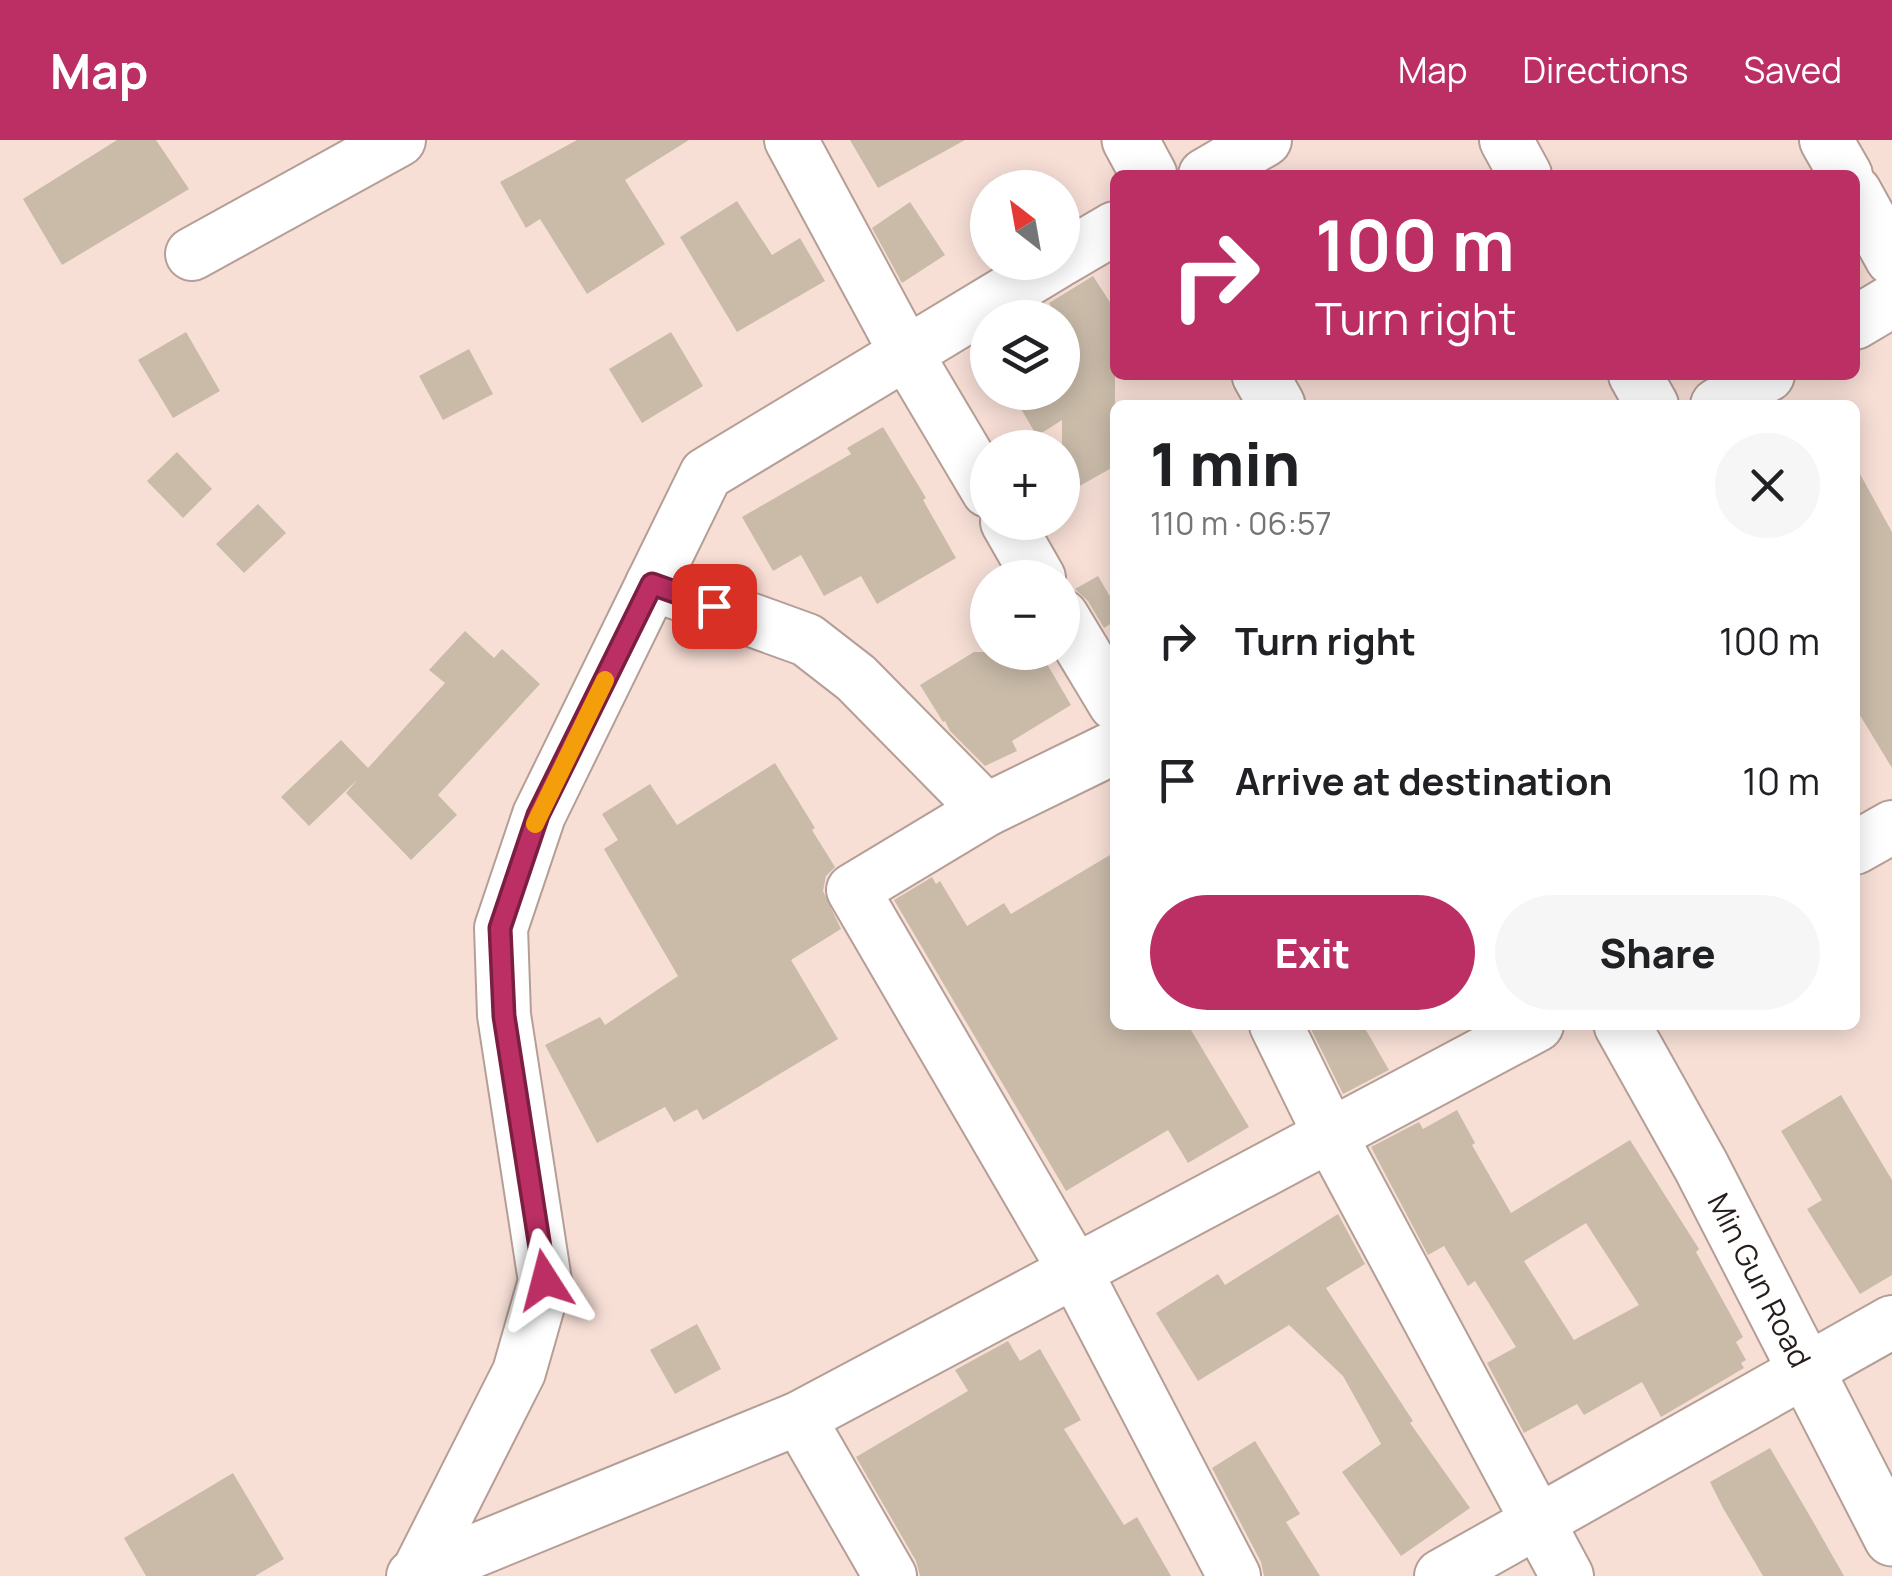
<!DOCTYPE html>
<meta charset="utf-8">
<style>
body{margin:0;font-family:Manrope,sans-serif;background:#f6f6f6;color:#202124;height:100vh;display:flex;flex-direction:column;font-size:38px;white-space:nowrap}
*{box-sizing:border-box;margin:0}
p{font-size:32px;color:#757577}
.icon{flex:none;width:55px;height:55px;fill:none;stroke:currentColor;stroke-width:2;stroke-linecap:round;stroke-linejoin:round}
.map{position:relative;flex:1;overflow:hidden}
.side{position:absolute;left:1110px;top:260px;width:750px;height:630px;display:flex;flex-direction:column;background:#fff;border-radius:15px;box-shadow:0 5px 25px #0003}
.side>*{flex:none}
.top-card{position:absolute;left:1110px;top:30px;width:750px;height:210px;border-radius:15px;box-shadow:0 5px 25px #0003;background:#bb2f64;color:#fff;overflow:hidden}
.needle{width:65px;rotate:329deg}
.tools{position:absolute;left:970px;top:30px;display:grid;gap:20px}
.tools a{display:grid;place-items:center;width:110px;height:110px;border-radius:50%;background:#fff;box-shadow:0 5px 25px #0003;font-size:50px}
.pin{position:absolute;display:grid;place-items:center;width:85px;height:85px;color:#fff;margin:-42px;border-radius:20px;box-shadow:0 5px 15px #0006}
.me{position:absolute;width:110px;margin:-55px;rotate:351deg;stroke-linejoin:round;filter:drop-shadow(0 0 8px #0008)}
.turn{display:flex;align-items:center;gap:35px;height:210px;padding:0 40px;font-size:45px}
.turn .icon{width:130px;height:130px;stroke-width:2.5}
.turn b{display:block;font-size:70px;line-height:85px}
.round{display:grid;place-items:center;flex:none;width:105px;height:105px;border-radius:52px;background:#f6f6f6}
.summary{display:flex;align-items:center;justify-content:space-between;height:170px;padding:0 40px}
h1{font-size:60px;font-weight:800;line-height:75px}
.action{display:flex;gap:20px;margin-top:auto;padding:20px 40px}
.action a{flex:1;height:115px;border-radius:60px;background:#bb2f64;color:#fff;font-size:40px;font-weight:800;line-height:115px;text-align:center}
.action a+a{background:#f6f6f6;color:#202124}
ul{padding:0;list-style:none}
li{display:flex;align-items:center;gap:30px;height:140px;padding:0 40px}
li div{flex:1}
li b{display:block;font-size:38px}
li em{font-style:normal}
header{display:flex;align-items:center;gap:60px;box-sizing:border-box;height:140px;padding:0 50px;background:#bb2f64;color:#fff}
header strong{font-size:48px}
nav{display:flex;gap:55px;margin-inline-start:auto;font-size:35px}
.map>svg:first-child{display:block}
.building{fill:#cabba9;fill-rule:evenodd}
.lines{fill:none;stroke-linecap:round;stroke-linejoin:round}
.minor-casing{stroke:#b59e95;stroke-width:56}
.tertiary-casing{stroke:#b59e95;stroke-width:59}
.minor{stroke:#fff;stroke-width:52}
.tertiary{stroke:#fff;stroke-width:55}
.route-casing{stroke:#7a1f41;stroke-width:25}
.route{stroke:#bb2f64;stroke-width:18}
.slow{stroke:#f59e0b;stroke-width:18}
.labels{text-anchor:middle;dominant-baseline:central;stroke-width:9;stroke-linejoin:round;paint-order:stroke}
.street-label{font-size:30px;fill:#261d1a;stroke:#fff}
</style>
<header>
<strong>Map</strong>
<nav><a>Map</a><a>Directions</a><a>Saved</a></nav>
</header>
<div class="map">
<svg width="1892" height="1436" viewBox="0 0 1892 1436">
<rect width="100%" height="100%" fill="#f7dfd6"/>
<g class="building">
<path d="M117,0H156L189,49L62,125L23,59Z"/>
<path d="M577,0H689L625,40L665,104L587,154L540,79L526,88L500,42Z"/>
<path d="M850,0H965L878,48Z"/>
<path d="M737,61L772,115L800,98L825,141L737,192L680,97Z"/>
<path d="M910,62L945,115L902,143L872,88Z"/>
<path d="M1093,136L1115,170V326L1062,356V280L1037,296L1011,252H1062V178H1058L1049,163Z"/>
<path d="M186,192L220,251L173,278L138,220Z"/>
<path d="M671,192L703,246L642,283L609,229Z"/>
<path d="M469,209L493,254L443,280L419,236Z"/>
<path d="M883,287L926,358L923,360L956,418L877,464L861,436L824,456L801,415L773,431L742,377L851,314L847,308Z"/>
<path d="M177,312L212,349L183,378L147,341Z"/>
<path d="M1855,325L1892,392V628L1855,567Z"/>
<path d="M258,364L286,393L244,433L216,404Z"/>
<path d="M1098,436L1115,465V481L1104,488L1088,461L1075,449Z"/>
<path d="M465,491L494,518L502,509L540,544L438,655L457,675L411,720L346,653L357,640L309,686L281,657L341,600L368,628L445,543L429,530Z"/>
<path d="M974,512H1040L1071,565L1012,601L1017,611L985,626L950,591L945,581L943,582L920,545Z"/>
<path d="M775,623L815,688L812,690L835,727L826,736L823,751L841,789L791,820L838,899L703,980L697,969L674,982L665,967L597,1003L545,905L600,877L605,885L678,836L604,709L618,700L602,674L650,644L677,685Z"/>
<path d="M1115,712V885H1188L1249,987L1188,1023L1168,990L1066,1051L894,760L932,737L936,744L940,741L967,786L1004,763L1011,774Z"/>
<path d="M1309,885H1363L1389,930L1343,954Z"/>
<path d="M1841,955L1892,1040V1135L1860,1154L1807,1069L1822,1060L1781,991Z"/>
<path d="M1457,970L1475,1003L1472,1005L1511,1073L1630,1000L1699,1109L1696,1112L1743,1197L1736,1202L1746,1220L1741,1223L1744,1228L1661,1277L1642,1242L1584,1275L1577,1264L1524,1293L1487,1223L1516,1207L1475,1141L1468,1146L1444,1106L1428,1115L1371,1007L1419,982L1423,989ZM1586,1083L1639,1165L1574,1200L1524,1121Z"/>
<path d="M1338,1074L1365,1124L1326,1148L1413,1281L1410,1283L1470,1368L1401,1416L1342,1332L1381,1304L1343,1236L1289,1185L1198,1241L1156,1173L1218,1134L1225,1145Z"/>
<path d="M697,1184L721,1229L675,1254L650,1210Z"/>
<path d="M1008,1201L1020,1221L1040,1209L1081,1280L1064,1289L1124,1385L1137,1377L1171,1436H920L916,1421L856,1317L968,1251L955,1230Z"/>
<path d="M1255,1301L1300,1374L1286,1382L1320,1436H1264L1261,1422L1212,1328Z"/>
<path d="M1770,1308L1811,1378L1844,1436H1763L1723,1368L1710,1342Z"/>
<path d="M233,1333L284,1419L255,1436H146L124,1398Z"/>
</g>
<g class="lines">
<defs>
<g id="minor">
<path d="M791,0L906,213L988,351"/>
<path d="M1506,0L1525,35"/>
<path d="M1826,0L1846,35"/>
<path d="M1205,35L1265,0"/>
<path d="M1855,52L1892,119"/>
<path d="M192,114L399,0"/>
<path d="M1062,119L1115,88"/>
<path d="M1855,183L1892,161"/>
<path d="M1635,235L1652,265"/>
<path d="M1717,265L1768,235"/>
<path d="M1007,382L1039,438"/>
<path d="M652,444L807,500L856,538L986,670"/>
<path d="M1062,476L1115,564"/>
<path d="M1115,607L986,670L853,750L1075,1131L1234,1436"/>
<path d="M1855,708L1892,687"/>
<path d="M1276,885L1329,993L1567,1436"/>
<path d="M799,1278L890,1436"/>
<path d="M417,1434L519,1232L545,1141L504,875L501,788L539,675L706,334L1057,122"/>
<path d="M413,1436L799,1278L1537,885"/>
<path d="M1441,1436L1892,1182"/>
</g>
<g id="tertiary">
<path d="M1130,0L1149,35"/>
<path d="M1260,235L1277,265"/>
<path d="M1622,885L1701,1026L1892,1398"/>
</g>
</defs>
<use href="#minor" class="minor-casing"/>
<use href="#tertiary" class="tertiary-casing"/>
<use href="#minor" class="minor"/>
<use href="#tertiary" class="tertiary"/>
</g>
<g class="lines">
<defs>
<path id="route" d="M545,1140L504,876L500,788L538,675L652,444L714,466"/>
</defs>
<use href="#route" class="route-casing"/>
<use href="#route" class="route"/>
<path class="slow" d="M535,684L605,540"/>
</g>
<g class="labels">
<g class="street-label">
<text transform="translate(1760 1140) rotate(63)">Min Gun Road</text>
</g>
</g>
</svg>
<div class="tools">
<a><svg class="needle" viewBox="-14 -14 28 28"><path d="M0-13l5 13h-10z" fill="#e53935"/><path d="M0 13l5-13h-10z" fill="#757577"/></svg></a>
<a><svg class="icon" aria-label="layers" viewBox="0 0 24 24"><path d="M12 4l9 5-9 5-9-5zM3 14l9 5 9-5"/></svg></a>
<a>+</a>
<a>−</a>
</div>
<div class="pin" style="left:714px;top:466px;background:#d93025"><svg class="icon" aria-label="arrive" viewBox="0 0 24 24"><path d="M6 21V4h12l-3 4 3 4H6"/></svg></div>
<svg class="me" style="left:545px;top:1140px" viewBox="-20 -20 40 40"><path d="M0-17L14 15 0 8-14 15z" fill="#bb2f64" stroke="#fff" stroke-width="4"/></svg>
<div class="top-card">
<div class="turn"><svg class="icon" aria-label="right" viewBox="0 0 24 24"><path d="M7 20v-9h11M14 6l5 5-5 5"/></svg><div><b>100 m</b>Turn right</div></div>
</div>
<section class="side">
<div class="summary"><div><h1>1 min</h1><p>110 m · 06:57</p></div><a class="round"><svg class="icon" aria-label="close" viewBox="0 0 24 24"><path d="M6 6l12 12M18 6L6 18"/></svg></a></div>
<ul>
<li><svg class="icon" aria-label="right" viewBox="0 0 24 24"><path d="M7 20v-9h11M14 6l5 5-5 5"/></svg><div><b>Turn right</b></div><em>100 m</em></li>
<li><svg class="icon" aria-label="arrive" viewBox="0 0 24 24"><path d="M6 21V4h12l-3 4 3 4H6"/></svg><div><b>Arrive at destination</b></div><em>10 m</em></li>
</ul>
<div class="action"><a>Exit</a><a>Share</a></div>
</section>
</div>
